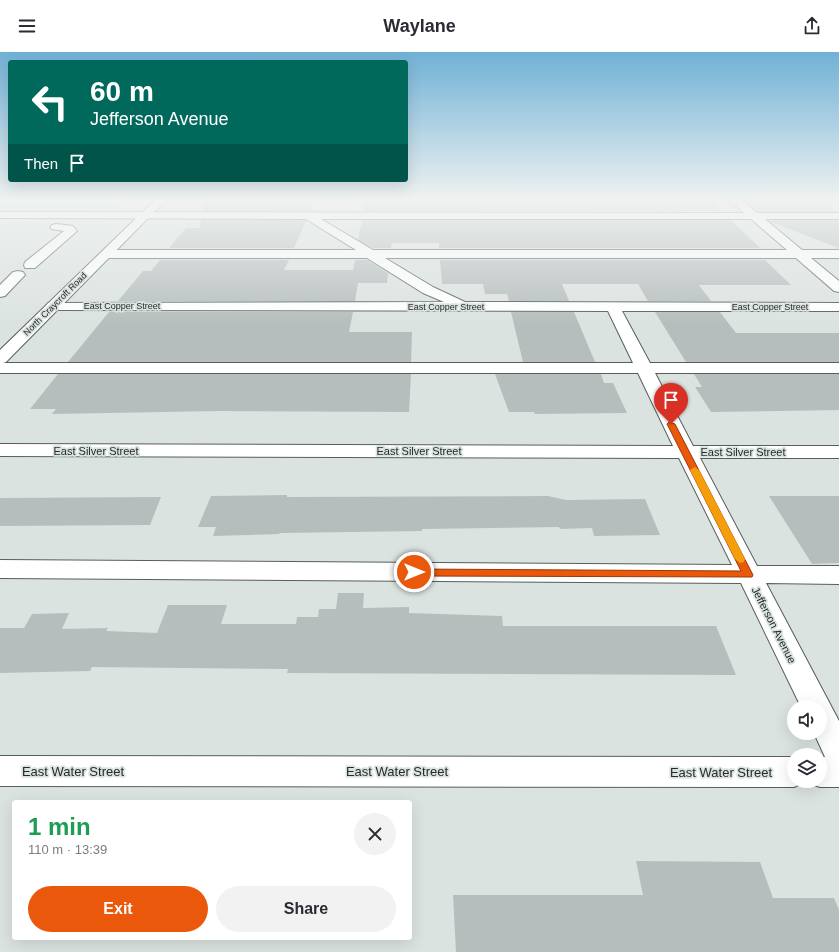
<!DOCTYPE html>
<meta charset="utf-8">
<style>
body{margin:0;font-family:Arial,sans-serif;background:#f2f2f3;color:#2b2b33;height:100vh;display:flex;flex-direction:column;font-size:15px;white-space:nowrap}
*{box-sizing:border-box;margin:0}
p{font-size:13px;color:#7c7c81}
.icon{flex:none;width:22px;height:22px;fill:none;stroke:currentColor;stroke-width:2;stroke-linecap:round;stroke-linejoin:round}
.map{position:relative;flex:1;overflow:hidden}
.panel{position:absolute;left:12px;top:748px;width:400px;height:140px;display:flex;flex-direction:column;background:#fff;border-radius:4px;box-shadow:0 4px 16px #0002}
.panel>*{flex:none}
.hud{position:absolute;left:8px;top:8px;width:400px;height:122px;border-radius:4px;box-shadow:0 4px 16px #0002;background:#00695c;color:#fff;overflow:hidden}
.tools{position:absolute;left:787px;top:648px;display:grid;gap:8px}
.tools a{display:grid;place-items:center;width:40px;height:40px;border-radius:50%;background:#fff;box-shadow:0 4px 16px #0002;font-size:20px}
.pin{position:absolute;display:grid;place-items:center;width:34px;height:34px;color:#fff;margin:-41px -17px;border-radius:50% 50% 50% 0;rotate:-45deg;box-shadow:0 0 4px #0007}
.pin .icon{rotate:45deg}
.me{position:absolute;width:44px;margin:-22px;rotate:90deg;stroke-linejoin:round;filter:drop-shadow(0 0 3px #0008)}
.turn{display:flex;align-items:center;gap:14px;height:84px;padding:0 16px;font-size:18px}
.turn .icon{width:52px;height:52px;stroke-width:2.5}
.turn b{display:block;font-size:28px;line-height:34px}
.then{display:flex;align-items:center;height:38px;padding:0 16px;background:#0003;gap:8px;font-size:15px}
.round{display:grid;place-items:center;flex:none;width:42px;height:42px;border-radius:21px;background:#f2f2f3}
.headline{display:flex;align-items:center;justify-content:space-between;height:68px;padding:0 16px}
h1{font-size:24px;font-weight:800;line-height:30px;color:#1e9e55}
.button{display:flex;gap:8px;margin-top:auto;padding:8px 16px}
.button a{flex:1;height:46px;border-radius:24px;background:#ea580c;color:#fff;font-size:16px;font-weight:800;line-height:46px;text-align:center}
.button a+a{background:#f2f2f3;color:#2b2b33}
header{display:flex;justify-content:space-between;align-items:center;height:52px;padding:0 16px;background:#fff;font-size:18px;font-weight:800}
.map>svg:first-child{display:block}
.built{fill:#c8d9d4}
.building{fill:#b5bebd}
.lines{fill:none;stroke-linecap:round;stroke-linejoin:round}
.minor-casing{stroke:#575f5c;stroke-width:2}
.major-casing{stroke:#575f5c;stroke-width:2}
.minor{fill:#fff;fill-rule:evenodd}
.major{fill:#fff;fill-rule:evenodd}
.route{fill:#ea580c;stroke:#983908}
.slow{fill:#f59e0b}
.labels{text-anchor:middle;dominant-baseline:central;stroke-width:3.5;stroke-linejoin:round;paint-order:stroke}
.far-street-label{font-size:9px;fill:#272b2a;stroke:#dbe3e0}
.street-label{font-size:11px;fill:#272b2a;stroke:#dbe3e0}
.near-street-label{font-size:13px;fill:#272b2a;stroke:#dbe3e0}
</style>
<header><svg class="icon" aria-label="menu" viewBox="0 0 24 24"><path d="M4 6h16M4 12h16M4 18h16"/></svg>Waylane<svg class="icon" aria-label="share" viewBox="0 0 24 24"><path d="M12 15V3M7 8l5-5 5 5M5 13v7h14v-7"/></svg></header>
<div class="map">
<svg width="839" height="900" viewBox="0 0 839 900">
<rect width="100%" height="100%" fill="#dbe3e0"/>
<path class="built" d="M0,147H132L118,160H0Z"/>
<g class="building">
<path d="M204,147H316L311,159H203Z"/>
<path d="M365,147H709L722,159H363Z"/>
<path d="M716,147H728L738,158L716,149Z"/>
<path d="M742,147H818L837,160H758Z"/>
<path d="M201,168H306V169L294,196H169L186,176H200Z"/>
<path d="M362,168H731L760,196H439V191H392L391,196H373L358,188Z"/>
<path d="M769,168H839V196L771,170Z"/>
<path d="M160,208H289L284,218H353L355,208H367L388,221L387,231H358L355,249H118L143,219H151Z"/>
<path d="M440,208H765L791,233H699L711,249H648L638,232H562L569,249H509L507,242H485L483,232H442Z"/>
<path d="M109,260H353L349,280H412L411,310H68Z"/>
<path d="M511,260H574L595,310H523Z"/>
<path d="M655,260H720L736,281H839V310H686Z"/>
<path d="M58,322H411L409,360L219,359L52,362L56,357H30Z"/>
<path d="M495,322H601L604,331H613L627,361L535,362L534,360H509Z"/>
<path d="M694,322H839V358L711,360L695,335H702Z"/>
<path d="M287,443V445L548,444L566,448L645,447L660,483L594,484L592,476L560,477L559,475L422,477V479L280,481L279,482L213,484L216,475H198L211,444Z"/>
<path d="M769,444H839V511L812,512Z"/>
<path d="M161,445L150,473L0,474V446Z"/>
<path d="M338,541H364L363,556L409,555V561L502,564L503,574H716L736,623L287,621L288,617L92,615L90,619L0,621V576H24L32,562L69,561L62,577L108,576L106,579L157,581L168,553H227L221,572H296L297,565H318L319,557H336Z"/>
<path d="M636,809L760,810L773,846H834L839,858V900H456L453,843H643Z"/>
</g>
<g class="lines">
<defs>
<g id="minor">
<path d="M729,147H740L757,161H839V167H765L802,198H839V206H811L839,229V240L834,239L796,206H385L433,235L465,250L839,251V259H622L650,311H839V321H655L693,394H839V406H700L757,514H839V532L766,531L839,669V735H820L809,731L808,729H820V705H825L814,681H820V655H801L741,531L0,526V508L732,513L679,406L0,404V392L673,394L638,321H0V311H633L608,259L53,258L48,257L46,254L48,251L444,250L423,241L367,206H105L99,202L105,198H356L306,167L0,166V160L744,161ZM321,167H751L787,198H373Z"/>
<path d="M56,172L73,174L77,179L35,216H25L24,213L25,210L64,179L52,177L50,175L52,173Z"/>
<path d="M18,219L23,220L25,223L5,244L0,245V233L13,220Z"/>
<path d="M0,704L794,705V729H806L794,735L0,734Z"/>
</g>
<path id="major" d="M156,147H167L6,310L0,312V298Z"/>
</defs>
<use href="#minor" class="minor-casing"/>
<use href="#major" class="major-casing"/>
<use href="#minor" class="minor"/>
<use href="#major" class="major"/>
</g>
<linearGradient id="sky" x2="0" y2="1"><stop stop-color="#70b1d6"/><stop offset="0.54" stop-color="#eff2f1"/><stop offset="1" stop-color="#eff2f1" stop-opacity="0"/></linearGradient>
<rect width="839" height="273" fill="url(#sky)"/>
<path class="route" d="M669,370L675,372L753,523L752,525L414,524L409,520L414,517L741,519L667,372Z"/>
<path class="slow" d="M695,415L699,418L745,507L744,510L740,511L735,507L690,418Z"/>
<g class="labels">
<g class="far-street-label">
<text transform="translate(55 252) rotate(-45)">North Craycroft Road</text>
<text x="122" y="254">East Copper Street</text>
<text x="446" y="255">East Copper Street</text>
<text x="770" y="255">East Copper Street</text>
</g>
<g class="street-label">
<text x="96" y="399">East Silver Street</text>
<text x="419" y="399">East Silver Street</text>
<text x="743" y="400">East Silver Street</text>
<text transform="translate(774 573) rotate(63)">Jefferson Avenue</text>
</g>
<g class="near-street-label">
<text x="73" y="719">East Water Street</text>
<text x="397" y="719">East Water Street</text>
<text x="721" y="720">East Water Street</text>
</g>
</g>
</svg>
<div class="tools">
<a><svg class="icon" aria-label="sound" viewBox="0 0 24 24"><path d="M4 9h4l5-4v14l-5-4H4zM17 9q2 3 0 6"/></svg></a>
<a><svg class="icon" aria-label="layers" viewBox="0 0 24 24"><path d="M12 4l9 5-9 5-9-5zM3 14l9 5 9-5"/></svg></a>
</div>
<div class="pin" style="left:671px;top:372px;background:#d93025"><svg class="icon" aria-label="arrive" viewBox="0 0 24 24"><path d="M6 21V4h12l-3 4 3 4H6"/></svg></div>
<svg class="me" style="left:414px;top:520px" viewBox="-20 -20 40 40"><circle r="17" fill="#ea580c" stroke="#fff" stroke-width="3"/><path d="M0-11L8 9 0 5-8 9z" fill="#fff"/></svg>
<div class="hud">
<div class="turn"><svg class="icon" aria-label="left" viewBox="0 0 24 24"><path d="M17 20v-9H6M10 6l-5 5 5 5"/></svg><div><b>60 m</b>Jefferson Avenue</div></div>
<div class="then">Then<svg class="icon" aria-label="arrive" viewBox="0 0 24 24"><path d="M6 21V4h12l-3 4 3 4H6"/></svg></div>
</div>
<section class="panel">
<div class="headline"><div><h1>1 min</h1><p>110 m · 13:39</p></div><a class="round"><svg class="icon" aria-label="close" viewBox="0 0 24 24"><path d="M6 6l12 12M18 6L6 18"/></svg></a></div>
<div class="button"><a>Exit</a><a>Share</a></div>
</section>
</div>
